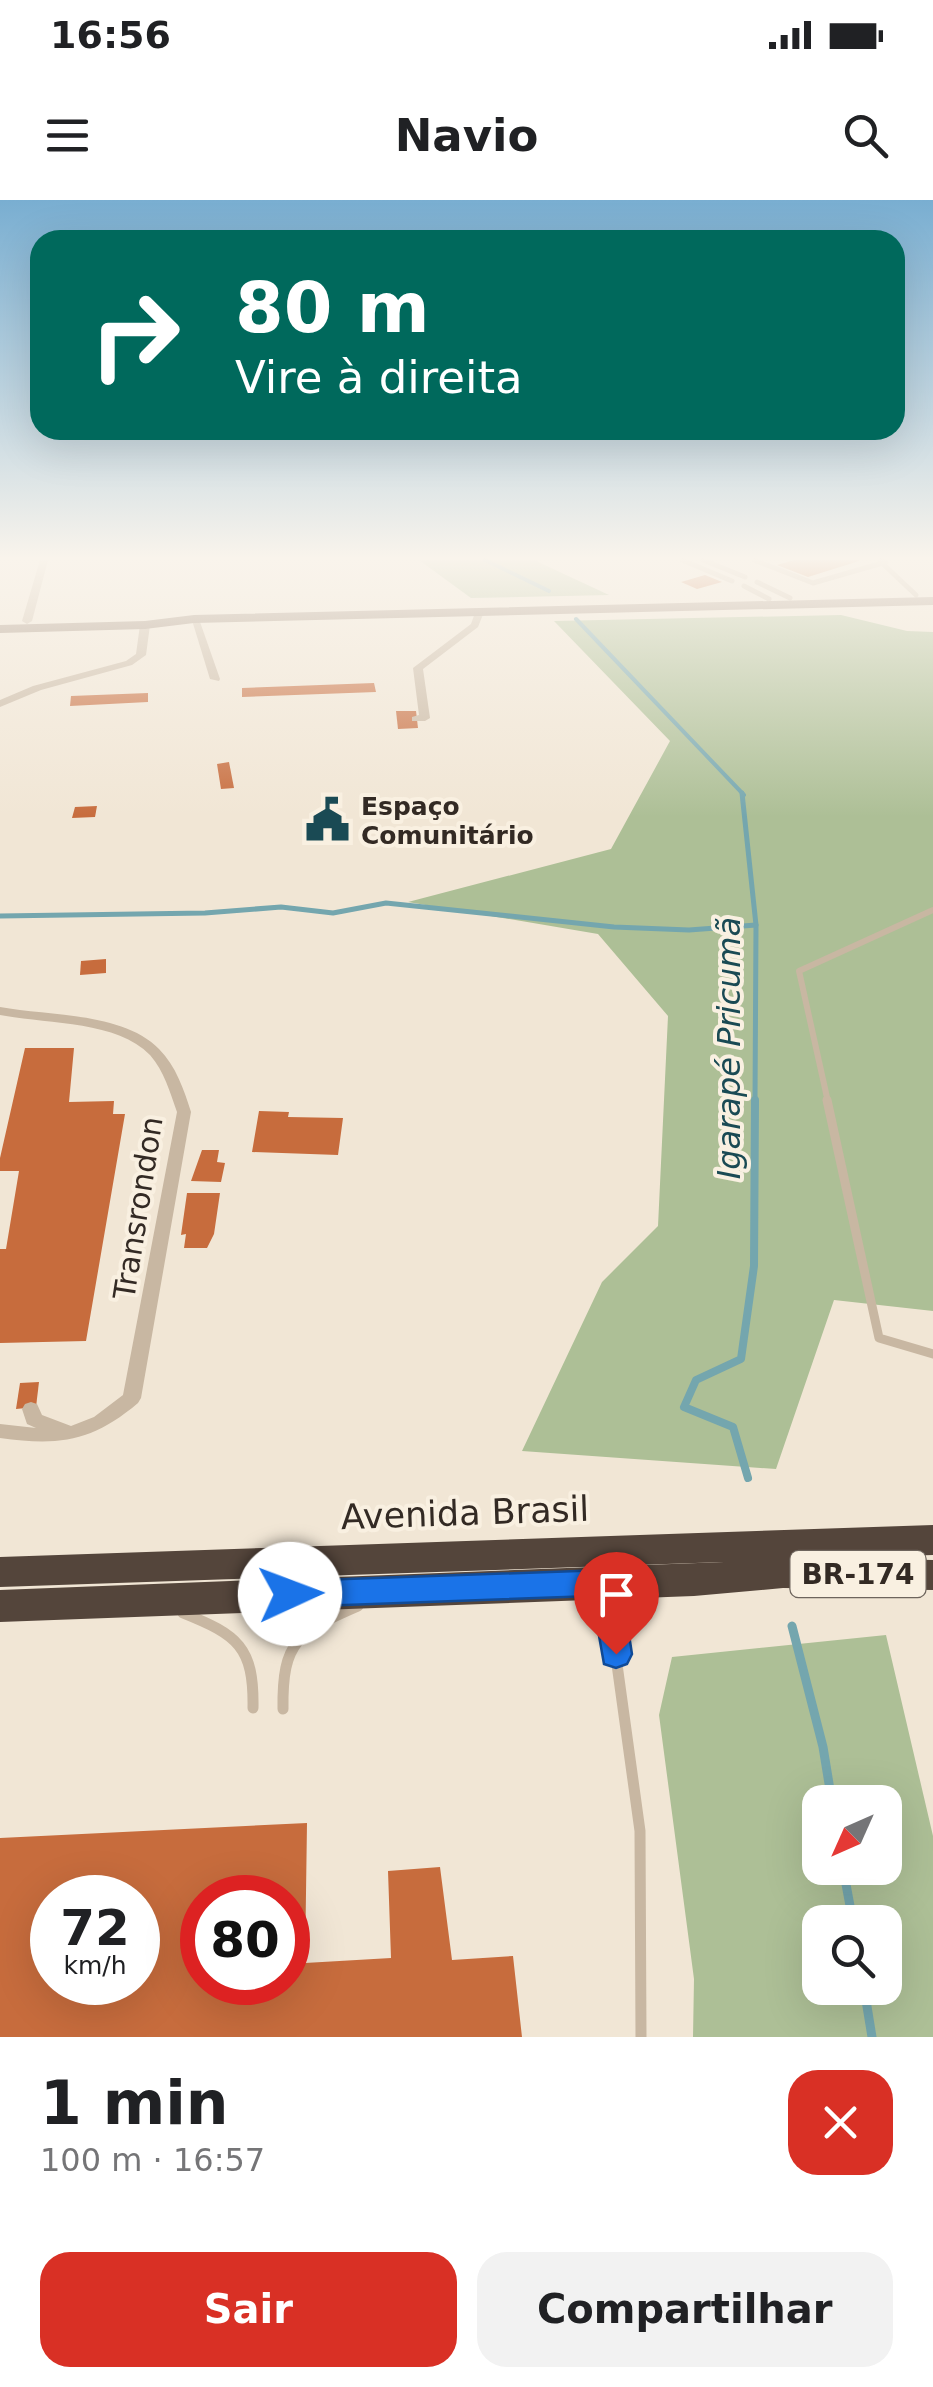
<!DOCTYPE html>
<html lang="pt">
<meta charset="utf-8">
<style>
body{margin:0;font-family:"DejaVu Sans",sans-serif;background:#f2f2f2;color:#202124;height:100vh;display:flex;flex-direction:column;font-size:38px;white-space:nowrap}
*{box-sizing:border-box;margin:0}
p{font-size:32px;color:#757577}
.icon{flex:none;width:55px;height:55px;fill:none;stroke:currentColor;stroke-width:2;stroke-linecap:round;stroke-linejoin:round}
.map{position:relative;height:1837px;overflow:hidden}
.panel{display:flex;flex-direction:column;background:#fff;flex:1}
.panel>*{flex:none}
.guide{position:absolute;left:30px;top:30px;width:875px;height:210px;border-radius:30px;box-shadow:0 10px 40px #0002;background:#00695c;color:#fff;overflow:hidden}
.needle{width:65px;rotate:225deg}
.fabs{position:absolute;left:802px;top:1585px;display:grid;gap:20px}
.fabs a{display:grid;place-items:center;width:100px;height:100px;border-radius:20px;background:#fff;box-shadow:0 10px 40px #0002;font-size:50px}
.speed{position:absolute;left:30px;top:1675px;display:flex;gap:20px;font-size:50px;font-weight:700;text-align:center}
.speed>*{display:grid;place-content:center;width:130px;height:130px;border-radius:50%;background:#fff;box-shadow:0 10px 40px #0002;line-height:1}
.speed small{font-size:25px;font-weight:400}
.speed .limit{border:15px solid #d22;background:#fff;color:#111}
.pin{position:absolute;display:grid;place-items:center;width:85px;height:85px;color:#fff;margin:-102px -42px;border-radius:50% 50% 50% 0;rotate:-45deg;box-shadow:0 0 10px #0007}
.pin .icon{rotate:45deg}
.me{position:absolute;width:110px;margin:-55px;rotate:88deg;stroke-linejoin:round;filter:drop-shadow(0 0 8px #0008)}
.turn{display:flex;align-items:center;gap:35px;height:210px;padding:0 40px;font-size:45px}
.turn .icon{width:130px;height:130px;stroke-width:2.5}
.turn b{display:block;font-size:70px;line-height:85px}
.round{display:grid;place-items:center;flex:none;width:105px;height:105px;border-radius:30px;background:#f2f2f2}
.summary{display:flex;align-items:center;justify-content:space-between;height:170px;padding:0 40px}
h1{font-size:60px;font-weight:600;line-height:75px}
.action{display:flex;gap:20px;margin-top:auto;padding:20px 40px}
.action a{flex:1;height:115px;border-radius:30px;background:#d93025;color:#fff;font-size:40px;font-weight:600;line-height:115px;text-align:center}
.action a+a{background:#f2f2f2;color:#202124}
.status{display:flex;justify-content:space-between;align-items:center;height:70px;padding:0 50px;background:#fff;direction:ltr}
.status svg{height:28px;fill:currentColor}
header{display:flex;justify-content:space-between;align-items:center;height:130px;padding:0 40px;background:#fff;font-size:45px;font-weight:600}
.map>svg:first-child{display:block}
.green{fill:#adbf96;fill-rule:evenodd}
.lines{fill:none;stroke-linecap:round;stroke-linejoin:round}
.stream-far3{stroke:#74a6ae;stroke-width:4}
.stream-far2{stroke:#74a6ae;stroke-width:5}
.stream-far1{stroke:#74a6ae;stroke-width:8}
.stream{stroke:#74a6ae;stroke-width:9}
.building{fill:#c76c3d;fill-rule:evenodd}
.lane-far3{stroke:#c8b7a2;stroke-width:5}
.lane-far2{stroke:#c8b7a2;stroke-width:6}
.lane-far1{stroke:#c8b7a2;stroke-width:9}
.lane{stroke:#c8b7a2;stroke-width:11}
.street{fill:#c8b7a2;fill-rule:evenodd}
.secondary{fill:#9c8673;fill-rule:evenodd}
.highway{fill:#54453b;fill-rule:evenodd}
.route{fill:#1a73e8;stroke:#114b97;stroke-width:2.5}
.labels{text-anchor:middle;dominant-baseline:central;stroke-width:8;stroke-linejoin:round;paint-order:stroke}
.far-poi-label{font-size:25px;font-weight:bold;fill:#332a24;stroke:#f9f0e1;text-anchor:start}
.shield{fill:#f9f0e1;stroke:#6e655d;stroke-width:2.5}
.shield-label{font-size:28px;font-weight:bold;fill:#332a24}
.street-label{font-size:30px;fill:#332a24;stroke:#f9f0e1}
.water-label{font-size:32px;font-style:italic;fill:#1a4a54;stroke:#f9f0e1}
.near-street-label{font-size:35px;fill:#332a24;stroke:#f9f0e1}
</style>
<div class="status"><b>16:56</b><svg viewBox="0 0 49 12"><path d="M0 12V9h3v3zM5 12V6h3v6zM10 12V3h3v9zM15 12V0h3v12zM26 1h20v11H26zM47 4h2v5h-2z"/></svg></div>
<header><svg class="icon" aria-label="menu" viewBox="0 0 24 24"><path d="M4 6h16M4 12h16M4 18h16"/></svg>Navio<svg class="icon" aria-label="search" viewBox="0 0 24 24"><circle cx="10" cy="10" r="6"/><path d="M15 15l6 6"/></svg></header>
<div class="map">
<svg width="933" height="1837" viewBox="0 0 933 1837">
<rect width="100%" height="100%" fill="#f1e6d5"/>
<g class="green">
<path d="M419,360H534L609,395L471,398Z"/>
<path d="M841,415L907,431L933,432V1111L834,1100L776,1269L522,1251L602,1082L658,1026L668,816L598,734L408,702L611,649L670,541L554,421Z"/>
<path d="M886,1435L933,1636V1837H693L694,1779L659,1515L672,1457ZM820,1602H885V1668H820ZM820,1722H885V1788H820Z"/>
</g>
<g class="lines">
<g class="stream-far3">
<path d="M485,360L549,391"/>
<path d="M576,419L744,595"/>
</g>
<g class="stream-far2">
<path d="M742,593L756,725L755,902"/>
<path d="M0,716L205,713L281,707L333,713L386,703L614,727L689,730L756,725"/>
</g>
<path class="stream-far1" d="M748,1278L733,1227L684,1207L696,1180L741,1159L754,1066L755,900"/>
<g class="stream">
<path d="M792,1426L823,1547L832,1602"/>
<path d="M843,1668L853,1722"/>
<path d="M864,1788L872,1837"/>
</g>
</g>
<g class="building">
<path d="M794,360H859V361L808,377L777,365Z"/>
<path d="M705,375L722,382L697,389L681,382Z"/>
<path d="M374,483L376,492L242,497V488Z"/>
<path d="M148,493V502L70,506L71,496Z"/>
<path d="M396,511H416L418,528L398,529Z"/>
<path d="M229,562L234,588L221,589L217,564Z"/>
<path d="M97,606L95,617L72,618L75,607Z"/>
<path d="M339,614L340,625H317V615Z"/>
<path d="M106,759V773L80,775L81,761Z"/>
<path d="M25,848H74L69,902L114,901L113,914H125L86,1141L0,1143V1049H6L19,971H0V958Z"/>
<path d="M259,911L289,912L288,917L343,918L338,955L252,952Z"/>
<path d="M202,950H219L217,962L225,963L221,982L191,981Z"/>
<path d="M187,993H220L214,1034L207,1048H184L186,1034L181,1035Z"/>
<path d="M39,1182L36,1207L16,1209L20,1183Z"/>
<path d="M307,1623L305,1763L391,1758L388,1671L440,1667L452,1760L513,1756L522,1837H0V1638ZM52,1698H138V1782H52ZM202,1698H288V1782H202Z"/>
</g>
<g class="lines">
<g class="lane-far3">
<path d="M682,360L732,381"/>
<path d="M703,360L745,377"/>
<path d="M754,360L813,383L886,362L880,360"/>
<path d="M882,363L916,395"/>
<path d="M757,382L790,398"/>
<path d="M744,386L769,399"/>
</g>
<path class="lane-far2" d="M828,902L799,771L933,710"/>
<path class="lane-far1" d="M827,900L879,1138L933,1154"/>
<g class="lane">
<path d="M607,1392L640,1631L641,1837"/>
<path d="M183,1413C238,1435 254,1447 253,1508"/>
<path d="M283,1509C282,1441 298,1432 358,1406"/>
</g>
<g class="street">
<path d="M40,360H48L32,421L27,424L22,421Z"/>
<path d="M476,410L484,412L478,427L423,469L430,518L425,521H412V517L419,515L413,468L471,424Z"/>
<path d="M191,417L199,419L220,479L219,481L210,479Z"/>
<path d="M145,422L150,425L146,455L132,465L41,490L0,507V500L33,486L126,461L136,454L140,425Z"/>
<path d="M0,807C48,816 123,812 159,849C176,866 184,890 191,912L141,1198L138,1203C92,1242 59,1246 0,1238V1224L36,1228L27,1224L22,1209L25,1204L31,1202L37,1204L42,1215L71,1226L94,1217L123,1195L177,912C170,892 164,871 150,855C116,820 45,824 0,815Z"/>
</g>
<path class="secondary" d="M933,397V405L194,423L145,429L0,433V425L145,421L194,415Z"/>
<path class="highway" d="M933,1325V1355L835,1358L933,1360V1390L783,1388L694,1396L0,1422V1390L724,1362L0,1387V1357Z"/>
</g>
<linearGradient id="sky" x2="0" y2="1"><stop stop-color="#79aed1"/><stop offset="0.58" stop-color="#f9f4ec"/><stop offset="1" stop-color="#f9f4ec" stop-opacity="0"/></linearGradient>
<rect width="933" height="617" fill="url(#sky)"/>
<path class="route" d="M606,1370L617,1374L621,1383L632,1454L627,1464L616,1468L604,1464L592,1396L290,1407L279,1403L274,1394L279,1385L290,1381Z"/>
<defs>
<symbol id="civic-bare" viewBox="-9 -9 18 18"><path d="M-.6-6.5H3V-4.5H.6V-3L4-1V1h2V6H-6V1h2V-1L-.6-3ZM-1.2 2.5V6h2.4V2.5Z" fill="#1a4a54" stroke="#f9f0e1" stroke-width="2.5" paint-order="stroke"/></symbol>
</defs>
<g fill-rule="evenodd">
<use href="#civic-bare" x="296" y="588" width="63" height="63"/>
</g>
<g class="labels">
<g class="far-poi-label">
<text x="361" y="606">Espaço<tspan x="361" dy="29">Comunitário</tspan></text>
</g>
<rect class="shield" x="790.5" y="1351" width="135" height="46" rx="8"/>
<g class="shield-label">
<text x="858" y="1374">BR-174</text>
</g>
<g class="street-label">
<text transform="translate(138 1008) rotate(-81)">Transrondon</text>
</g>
<g class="water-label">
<text transform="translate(729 848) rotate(-90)">Igarapé Pricumã</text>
</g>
<g class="near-street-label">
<text transform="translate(465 1313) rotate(-2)">Avenida Brasil</text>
</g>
</g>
</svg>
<div class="fabs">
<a><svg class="needle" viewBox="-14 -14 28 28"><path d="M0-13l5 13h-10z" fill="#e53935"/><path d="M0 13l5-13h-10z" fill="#757577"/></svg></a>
<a><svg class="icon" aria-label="search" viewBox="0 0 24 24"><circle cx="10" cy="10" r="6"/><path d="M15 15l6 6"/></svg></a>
</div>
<div class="speed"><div>72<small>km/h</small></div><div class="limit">80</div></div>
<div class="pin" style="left:616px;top:1454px;background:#d93025"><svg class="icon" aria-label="arrive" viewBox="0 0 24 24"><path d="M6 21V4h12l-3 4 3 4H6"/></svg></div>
<svg class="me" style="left:290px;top:1394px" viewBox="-20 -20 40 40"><circle r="19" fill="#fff"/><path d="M0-13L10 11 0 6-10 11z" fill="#1a73e8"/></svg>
<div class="guide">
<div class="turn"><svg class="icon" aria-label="right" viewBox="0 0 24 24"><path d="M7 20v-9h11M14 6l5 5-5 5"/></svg><div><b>80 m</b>Vire à direita</div></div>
</div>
</div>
<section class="panel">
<div class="summary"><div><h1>1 min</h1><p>100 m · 16:57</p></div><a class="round" style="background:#d93025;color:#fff"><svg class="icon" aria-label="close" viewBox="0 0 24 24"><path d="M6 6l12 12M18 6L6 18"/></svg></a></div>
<div class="action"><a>Sair</a><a>Compartilhar</a></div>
</section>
